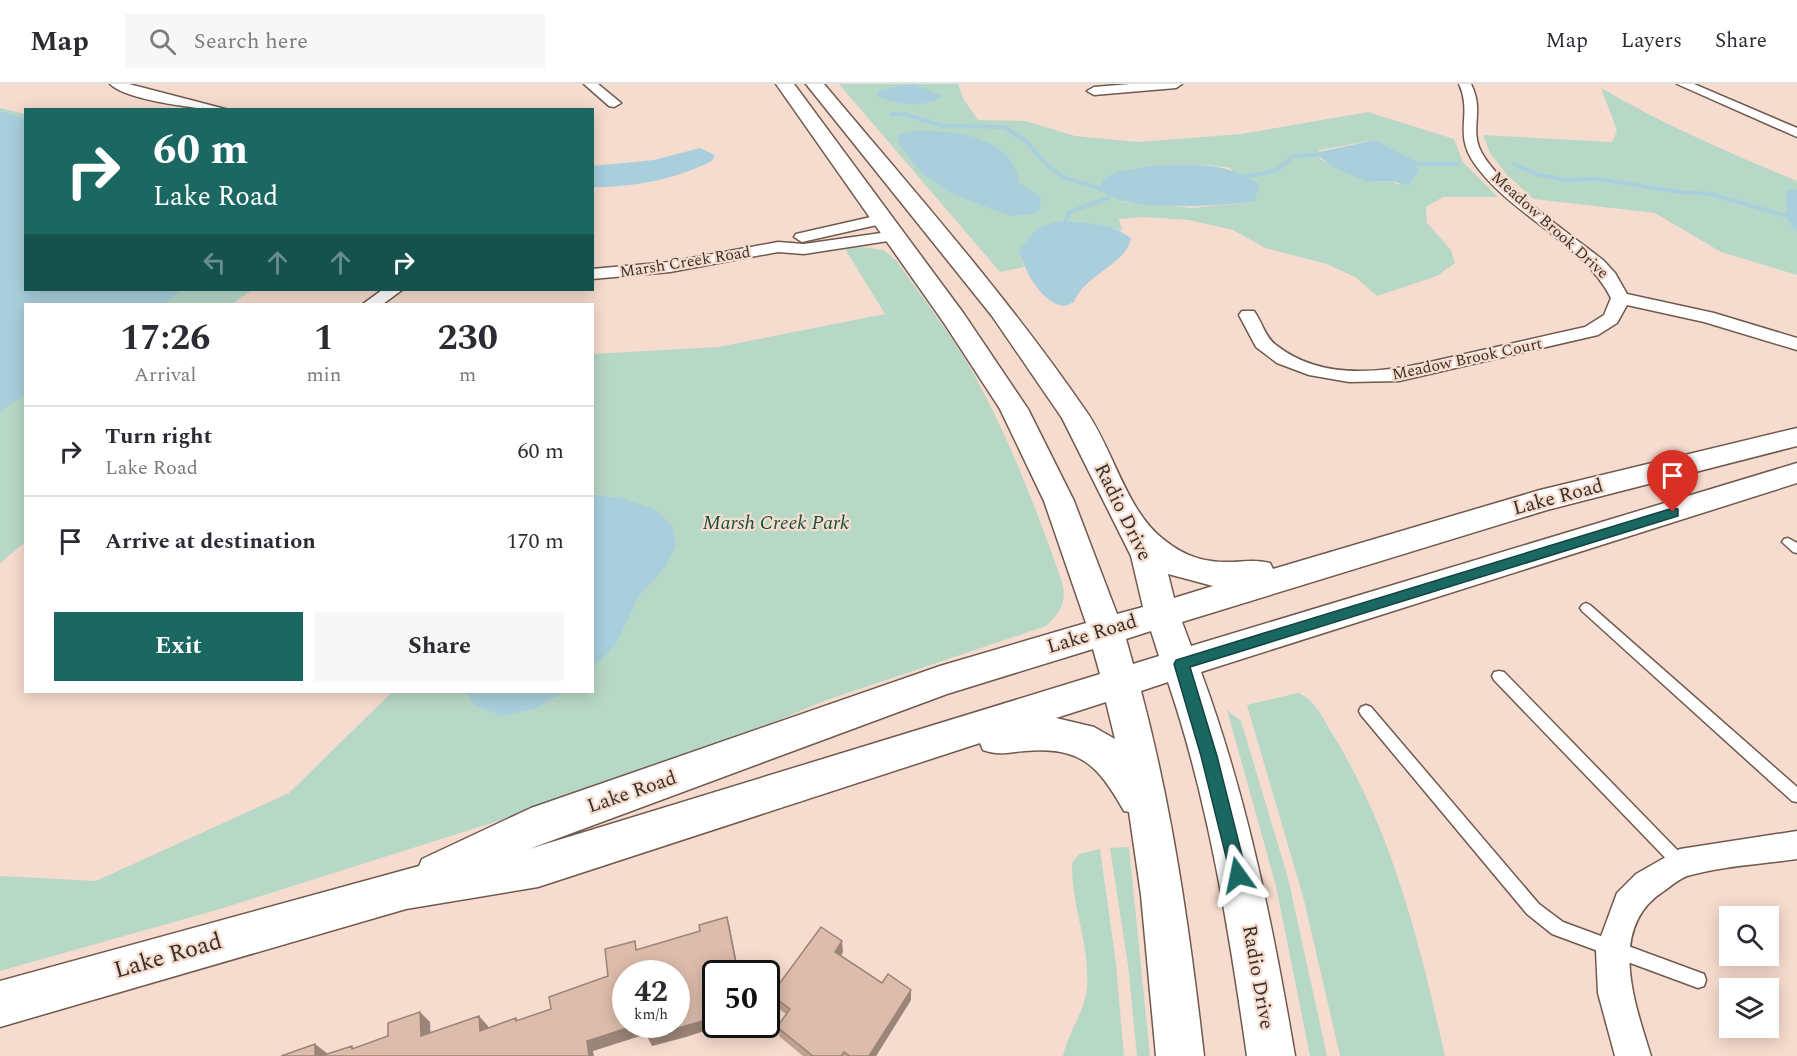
<!DOCTYPE html>
<style>
body{margin:0;font-family:Spectral,serif;background:#f7f7f7;color:#2b2b33;height:100vh;display:flex;flex-direction:column;font-size:22px;white-space:nowrap}
*{box-sizing:border-box;margin:0}
p{font-size:20px;color:#7c7c81}
.icon{flex:none;width:33px;height:33px;fill:none;stroke:currentColor;stroke-width:2;stroke-linecap:round;stroke-linejoin:round}
.map{position:relative;flex:1;overflow:hidden}
.drawer{position:absolute;left:24px;top:219px;width:570px;height:390px;display:flex;flex-direction:column;background:#fff;border-radius:0px;box-shadow:0 3px 15px #0003}
.drawer>*{flex:none}
.hud{position:absolute;left:24px;top:24px;width:570px;height:183px;border-radius:0px;box-shadow:0 3px 15px #0003;background:#1b6762;color:#fff;overflow:hidden}
.controls{position:absolute;left:1719px;top:822px;display:grid;gap:12px}
.controls a{display:grid;place-items:center;width:60px;height:60px;border-radius:0px;background:#fff;box-shadow:0 3px 15px #0003;font-size:30px}
.speed{position:absolute;left:612px;top:876px;display:flex;gap:12px;font-size:30px;font-weight:700;text-align:center}
.speed>*{display:grid;place-content:center;width:78px;height:78px;border-radius:50%;background:#fff;box-shadow:0 3px 15px #0003;line-height:1}
.speed small{font-size:15px;font-weight:400}
.speed .limit{border:3px solid #111;border-radius:9px;background:#fff;color:#111}
.pin{position:absolute;display:grid;place-items:center;width:51px;height:51px;color:#fff;margin:-62px -26px;border-radius:50% 50% 50% 0;rotate:-45deg;box-shadow:0 0 6px #0007}
.pin .icon{rotate:45deg}
.me{position:absolute;width:66px;margin:-33px;rotate:348deg;stroke-linejoin:round;filter:drop-shadow(0 0 4px #0008)}
.turn{display:flex;align-items:center;gap:21px;height:126px;padding:0 30px;font-size:27px}
.turn .icon{width:78px;height:78px;stroke-width:2.5}
.turn b{display:block;font-size:42px;line-height:51px}
.lanes{display:flex;align-items:center;height:57px;padding:0 30px;background:#0003;justify-content:center;gap:30px;direction:ltr}
.lanes .off{opacity:.35}
.eta{display:flex;justify-content:space-evenly;align-items:center;height:102px;text-align:center}
.eta b{font-size:36px;font-weight:700;line-height:42px}
.cta{display:flex;gap:12px;margin-top:auto;padding:12px 30px}
.cta a{flex:1;height:69px;border-radius:0px;background:#1b6762;color:#fff;font-size:24px;font-weight:700;line-height:69px;text-align:center}
.cta a+a{background:#f7f7f7;color:#2b2b33}
ul{padding:0;list-style:none}
li{display:flex;align-items:center;gap:18px;height:90px;padding:0 30px;border-top:2px solid #e1e1e2}
li div{flex:1}
li b{display:block;font-size:22px}
li em{font-style:normal}
header{display:flex;align-items:center;gap:36px;box-sizing:border-box;height:84px;padding:0 30px;background:#fff;border-bottom:2px solid #e1e1e2}
header strong{font-size:28px}
nav{display:flex;gap:33px;margin-inline-start:auto;font-size:21px}
.search{width:420px;height:54px;background:#f7f7f7;display:flex;align-items:center;gap:15px;box-sizing:border-box;padding:0 21px;border-radius:0px;color:#7c7c81;font-size:22px}
.map>svg:first-child{display:block}
.green{fill:#b8d8c7;fill-rule:evenodd}
.water{fill:#a9cfdd}
.lines{fill:none;stroke-linecap:round;stroke-linejoin:round}
.stream{stroke:#a9cfdd;stroke-width:4}
.lane-casing{stroke:#70594d;stroke-width:3}
.street-casing{stroke:#70594d;stroke-width:3}
.secondary-casing{stroke:#70594d;stroke-width:3}
.lane{fill:#fff;fill-rule:evenodd}
.street{fill:#fff;fill-rule:evenodd}
.secondary{fill:#fff;fill-rule:evenodd}
.wall{fill:#bea293}
.shaded-wall{fill:#9b8478}
.building{fill:#ddbcab;stroke:#9b8478;stroke-width:1.5}
.route{fill:#1b6762;stroke:#124340;stroke-width:1.5}
.labels{text-anchor:middle;dominant-baseline:central;stroke-width:4.5;stroke-linejoin:round;paint-order:stroke}
.far-street-label{font-size:16px;fill:#3a302a;stroke:#f6dcce}
.street-label{font-size:20px;fill:#3a302a;stroke:#f6dcce}
.park-label{font-size:20px;font-style:italic;fill:#135139;stroke:#f6dcce}
.near-street-label{font-size:24px;fill:#3a302a;stroke:#f6dcce}
</style>
<header>
<strong>Map</strong>
<div class="search"><svg class="icon" aria-label="search" viewBox="0 0 24 24"><circle cx="10" cy="10" r="6"/><path d="M15 15l6 6"/></svg>Search here</div>
<nav><a>Map</a><a>Layers</a><a>Share</a></nav>
</header>
<div class="map">
<svg width="1797" height="972" viewBox="0 0 1797 972">
<rect width="100%" height="100%" fill="#f6dcce"/>
<g class="green">
<path d="M839,0H958L964,16L978,36L1026,37L1075,52L1138,58L1241,50L1368,28L1454,55L1463,78L1498,113H1443L1426,123L1427,139L1451,166L1455,179L1437,192L1377,212L1355,193L1327,180L1265,164L1233,146L1189,136L1143,133L1119,135L1122,147L1100,141L1055,138L1019,166L1024,183L1000,188ZM1375,56L1416,77L1419,88L1398,100L1390,97L1367,98L1320,75L1319,66ZM1157,81H1208L1231,84L1242,119L1192,124L1125,118L1119,87Z"/>
<path d="M1601,4C1664,41 1730,69 1797,97V191L1721,168L1655,129L1534,115L1508,92L1490,69L1483,51L1612,58L1617,47Z"/>
<path d="M0,24L25,30L26,206H252L232,220H26L25,458L0,479Z"/>
<path d="M862,163L883,166L896,176C923,215 954,253 976,294C1011,359 1038,429 1062,498C1067,518 1061,528 1046,542L824,617L720,661L530,727L220,825L0,887V792L96,797L289,709L392,608H592L593,270L718,263L885,230L845,165Z"/>
<path d="M1298,609C1313,614 1323,633 1330,646C1392,745 1420,860 1445,972H1340L1304,816L1247,621Z"/>
<path d="M1227,626L1241,637L1288,794L1327,972H1310L1276,802Z"/>
<path d="M1129,763L1150,972H1137L1128,881L1110,764Z"/>
<path d="M1100,765L1116,880L1124,972H1063C1068,948 1085,928 1087,903C1090,861 1071,821 1072,779L1079,770Z"/>
</g>
<g class="water">
<path d="M913,0L943,12C926,24 896,22 878,12L877,8L898,2Z"/>
<path d="M0,27L25,35L26,206H181L165,220H26L25,310L0,328Z"/>
<path d="M917,47C953,46 1015,52 1019,99L1041,113L1040,126L1033,130L1010,132L948,108L922,89L899,60V50Z"/>
<path d="M1375,56L1416,77L1419,88L1414,92L1410,101L1390,97L1367,98L1337,85L1314,69Z"/>
<path d="M700,64L715,71L712,77C673,96 635,103 593,103V82L654,76Z"/>
<path d="M1157,81C1201,82 1219,76 1260,100L1255,117C1224,122 1121,130 1101,105L1103,95L1119,87Z"/>
<path d="M1797,105V148C1783,137 1789,125 1786,109L1789,106Z"/>
<path d="M1055,138C1081,138 1110,138 1131,154C1128,179 1083,192 1074,218L1065,222C1042,221 1024,186 1019,166L1038,144Z"/>
<path d="M593,411L622,414L656,426L673,444L676,461L666,482L638,513L615,562L593,583Z"/>
<path d="M467,608H563L535,625L501,632L474,621Z"/>
</g>
<g class="lines">
<g class="stream">
<path d="M891,30H904L943,42L1004,43L1026,57L1048,82L1063,93L1101,105"/>
<path d="M1417,80H1458"/>
<path d="M1514,80L1536,90L1564,96L1598,95L1679,108L1711,110L1787,132"/>
<path d="M1247,92C1266,89 1280,89 1292,72L1316,71"/>
<path d="M1065,138L1069,128L1108,114"/>
</g>
<defs>
<g id="lane">
<path d="M1788,454L1797,459V469L1793,468L1782,458L1784,455Z"/>
<path d="M1586,519L1590,521L1797,703V718L1792,717L1582,527L1580,524L1582,521Z"/>
<path d="M1499,587L1504,588L1685,774L1688,779L1685,784L1680,786L1675,784L1494,596L1492,592L1494,588Z"/>
<path d="M1366,621L1371,623L1539,820L1563,838L1704,890L1706,896L1704,902L1698,904L1552,850L1527,830L1361,631L1359,627L1361,623Z"/>
</g>
<g id="street">
<path d="M110,0H129L229,26C204,26 127,17 110,0Z"/>
<path d="M584,0H598L621,19L614,23L609,22Z"/>
<path d="M1130,0H1182L1176,4L1094,11L1087,7L1094,3Z"/>
<path d="M1459,0H1471C1484,26 1471,42 1479,63C1493,99 1572,151 1604,177L1615,189L1627,210L1714,229L1797,254V266L1704,238L1627,221L1617,239L1598,251L1399,297L1349,298L1309,291L1277,279L1256,263L1239,231L1242,227H1254C1262,238 1265,253 1276,261C1333,306 1411,282 1474,268C1511,260 1548,251 1585,243L1604,231L1611,214C1581,156 1511,132 1474,79C1453,48 1473,31 1459,0Z"/>
<path d="M1677,0H1694L1797,44V53Z"/>
<path d="M884,130L890,132L892,135L890,138L802,158L794,153L796,150Z"/>
<path d="M895,147L903,152L901,155L804,170L778,168L670,188L592,195V185L670,178L778,158L804,160Z"/>
<path d="M382,206H402L383,220H363Z"/>
<path d="M1797,747V775C1762,780 1721,782 1687,792C1679,795 1671,802 1664,807C1606,844 1635,920 1651,972H1615L1598,909L1596,866L1617,809L1636,790L1680,765Z"/>
</g>
<path id="secondary" d="M776,0H794L964,230L1028,325L1074,417L1117,530L1143,523L1131,472L1062,334L992,232L806,0H824C914,107 1007,212 1086,327C1113,365 1126,426 1163,455C1185,473 1205,479 1234,478C1247,477 1257,476 1270,479L1273,485L1540,406L1797,344V362L1547,426L1182,538L1191,562L1797,379V399L1201,588C1247,712 1273,842 1295,972H1247C1229,847 1209,719 1168,598L1141,607C1173,727 1190,849 1204,972H1156L1141,811L1129,728L1124,727C1098,681 1080,662 1025,667C1009,668 999,672 983,666L980,659L538,803L406,825L0,943V897L419,782L422,775L531,724L940,582L1086,539L1044,417L1000,325L944,239ZM1168,490L1213,502L1174,514ZM1151,547L1159,572L1133,580L1126,555ZM1093,565L1100,590L529,765L947,610ZM1106,618L1115,655L1094,643L1056,634Z"/>
</defs>
<use href="#lane" class="lane-casing"/>
<use href="#street" class="street-casing"/>
<use href="#secondary" class="secondary-casing"/>
<use href="#lane" class="lane"/>
<use href="#street" class="street"/>
<use href="#secondary" class="secondary"/>
</g>
<path class="wall" d="M843,868L841,872L882,899L911,906V916L876,972H803L780,953L777,943L786,930L774,921L771,911Z"/>
<g class="shaded-wall">
<path d="M727,833L730,844L739,890H738Z"/>
<path d="M842,857L843,868L836,879L835,868Z"/>
<path d="M911,906V916L876,972H869Z"/>
<path d="M420,928L430,938L431,961L421,952Z"/>
<path d="M479,932L488,942L489,956L480,947Z"/>
<path d="M716,933V940H719L720,942L686,953L652,962L647,952Z"/>
<path d="M640,940H646L650,949L593,967L594,972H589L587,957Z"/>
<path d="M315,960L328,970V972H315Z"/>
</g>
<g class="building">
<path d="M727,833L738,890H716V920H714L716,933L682,943L647,952L645,940H676V890H626V940H640L587,957L589,972H321L352,962V965L388,952V939L420,928L421,952L479,932L480,947L516,934V937L551,925L549,913L608,892L605,865L635,857L636,866L700,847L699,841Z"/>
<path d="M821,843L842,857L835,868L882,899L888,890L911,906L869,972H850L844,968L841,972H813L777,943L790,925L771,911Z"/>
<path d="M315,960V972H281Z"/>
</g>
<path class="route" d="M1673,424L1678,425V432L1190,583L1217,672L1247,791L1244,797L1238,799L1232,797L1201,672L1174,580L1176,576Z"/>
<g class="labels">
<g class="far-street-label">
<text transform="translate(1550 141) rotate(42)">Meadow Brook Drive</text>
<text transform="translate(685 178) rotate(-9)">Marsh Creek Road</text>
<text transform="translate(1467 275) rotate(-12)">Meadow Brook Court</text>
</g>
<g class="street-label">
<text transform="translate(1558 413) rotate(-15)">Lake Road</text>
<text transform="translate(1123 428) rotate(64)">Radio Drive</text>
<text transform="translate(1092 550) rotate(-17)">Lake Road</text>
<text transform="translate(632 708) rotate(-19)">Lake Road</text>
<text transform="translate(1258 893) rotate(80)">Radio Drive</text>
</g>
<g class="park-label">
<text x="776" y="439">Marsh Creek Park</text>
</g>
<g class="near-street-label">
<text transform="translate(168 872) rotate(-16)">Lake Road</text>
</g>
</g>
</svg>
<div class="controls">
<a><svg class="icon" aria-label="search" viewBox="0 0 24 24"><circle cx="10" cy="10" r="6"/><path d="M15 15l6 6"/></svg></a>
<a><svg class="icon" aria-label="layers" viewBox="0 0 24 24"><path d="M12 4l9 5-9 5-9-5zM3 14l9 5 9-5"/></svg></a>
</div>
<div class="speed"><div>42<small>km/h</small></div><div class="limit">50</div></div>
<div class="pin" style="left:1673px;top:428px;background:#d93025"><svg class="icon" aria-label="arrive" viewBox="0 0 24 24"><path d="M6 21V4h12l-3 4 3 4H6"/></svg></div>
<svg class="me" style="left:1238px;top:791px" viewBox="-20 -20 40 40"><path d="M0-17L14 15 0 8-14 15z" fill="#1b6762" stroke="#fff" stroke-width="4"/></svg>
<div class="hud">
<div class="turn"><svg class="icon" aria-label="right" viewBox="0 0 24 24"><path d="M7 20v-9h11M14 6l5 5-5 5"/></svg><div><b>60 m</b>Lake Road</div></div>
<div class="lanes"><svg class="icon off" aria-label="left" viewBox="0 0 24 24"><path d="M17 20v-9H6M10 6l-5 5 5 5"/></svg><svg class="icon off" aria-label="ahead" viewBox="0 0 24 24"><path d="M12 20V5M6 11l6-6 6 6"/></svg><svg class="icon off" aria-label="ahead" viewBox="0 0 24 24"><path d="M12 20V5M6 11l6-6 6 6"/></svg><svg class="icon" aria-label="right" viewBox="0 0 24 24"><path d="M7 20v-9h11M14 6l5 5-5 5"/></svg></div>
</div>
<section class="drawer">
<div class="eta">
<div><b>17:26</b><p>Arrival</p></div>
<div><b>1</b><p>min</p></div>
<div><b>230</b><p>m</p></div>
</div>
<ul>
<li><svg class="icon" aria-label="right" viewBox="0 0 24 24"><path d="M7 20v-9h11M14 6l5 5-5 5"/></svg><div><b>Turn right</b><p>Lake Road</p></div><em>60 m</em></li>
<li><svg class="icon" aria-label="arrive" viewBox="0 0 24 24"><path d="M6 21V4h12l-3 4 3 4H6"/></svg><div><b>Arrive at destination</b></div><em>170 m</em></li>
</ul>
<div class="cta"><a>Exit</a><a>Share</a></div>
</section>
</div>
